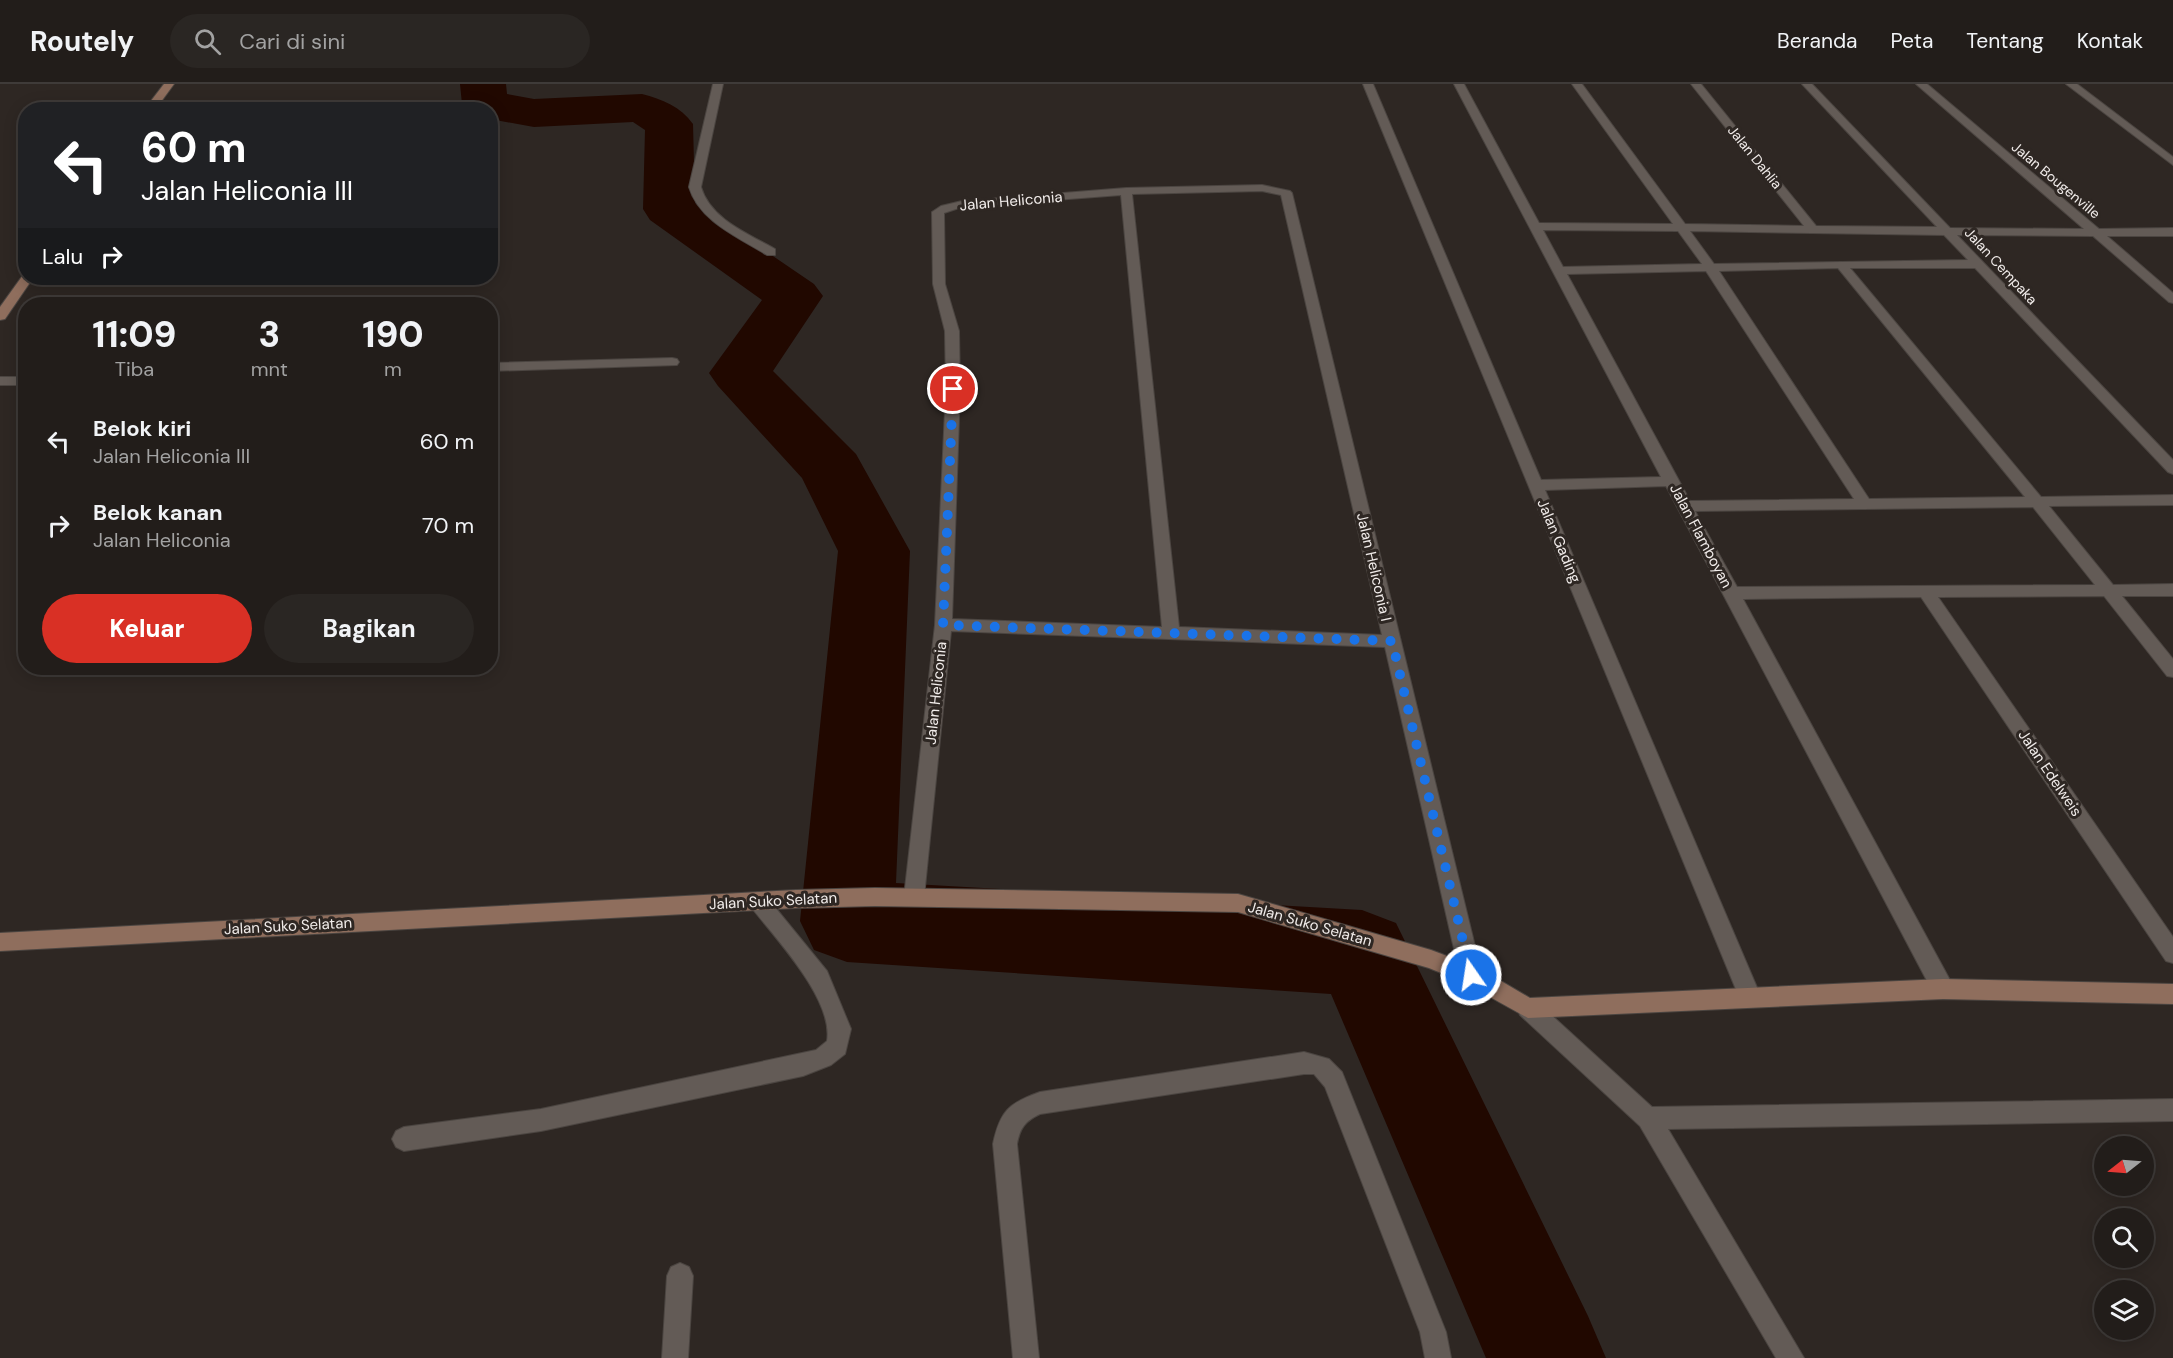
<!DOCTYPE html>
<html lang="id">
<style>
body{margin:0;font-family:"DM Sans",sans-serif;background:#2a2623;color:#f1f3f6;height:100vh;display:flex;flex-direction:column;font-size:22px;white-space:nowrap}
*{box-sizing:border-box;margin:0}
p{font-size:20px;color:#a2a2a2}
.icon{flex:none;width:33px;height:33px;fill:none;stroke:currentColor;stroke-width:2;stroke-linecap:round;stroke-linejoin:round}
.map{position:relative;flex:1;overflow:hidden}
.details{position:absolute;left:18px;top:213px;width:480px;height:378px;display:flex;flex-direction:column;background:#221d1a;border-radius:24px;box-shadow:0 3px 15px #0003,0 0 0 2px #3f3b39}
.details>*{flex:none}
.top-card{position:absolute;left:18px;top:18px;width:480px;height:183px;border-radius:24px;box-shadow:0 3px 15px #0003,0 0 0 2px #3f3b39;background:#202124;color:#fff;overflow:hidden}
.needle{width:39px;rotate:253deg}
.fabs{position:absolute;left:2094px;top:1052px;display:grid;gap:12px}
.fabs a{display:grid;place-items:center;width:60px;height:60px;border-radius:50%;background:#221d1a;box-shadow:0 3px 15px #0003,0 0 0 2px #3f3b39;font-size:30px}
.pin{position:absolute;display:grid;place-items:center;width:51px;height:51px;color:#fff;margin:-26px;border:3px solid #fff;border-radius:50%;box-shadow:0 2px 6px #0007}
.me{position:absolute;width:66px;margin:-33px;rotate:347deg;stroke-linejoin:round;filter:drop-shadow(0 0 4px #0008)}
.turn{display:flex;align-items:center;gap:21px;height:126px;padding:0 24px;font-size:27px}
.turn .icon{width:78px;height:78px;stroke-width:2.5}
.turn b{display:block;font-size:42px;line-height:51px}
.then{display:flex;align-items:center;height:57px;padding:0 24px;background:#0003;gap:12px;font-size:22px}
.eta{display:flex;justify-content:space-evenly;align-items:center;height:102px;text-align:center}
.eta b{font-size:36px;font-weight:800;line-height:42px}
.action{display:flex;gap:12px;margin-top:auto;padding:12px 24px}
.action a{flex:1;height:69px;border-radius:36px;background:#d93025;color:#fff;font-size:24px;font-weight:800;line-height:69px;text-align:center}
.action a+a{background:#2a2623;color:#f1f3f6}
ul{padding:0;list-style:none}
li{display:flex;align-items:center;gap:18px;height:84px;padding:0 24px}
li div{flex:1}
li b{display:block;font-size:22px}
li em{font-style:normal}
header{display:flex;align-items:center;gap:36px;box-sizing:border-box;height:84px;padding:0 30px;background:#221d1a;border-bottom:2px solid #3f3b39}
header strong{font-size:28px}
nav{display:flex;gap:33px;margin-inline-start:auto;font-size:21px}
.search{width:420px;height:54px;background:#2a2623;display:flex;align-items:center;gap:15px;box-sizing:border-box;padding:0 21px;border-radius:33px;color:#a2a2a2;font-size:22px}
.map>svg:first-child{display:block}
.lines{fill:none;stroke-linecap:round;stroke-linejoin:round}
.river{fill:#210800;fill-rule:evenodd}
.street-casing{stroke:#4b4541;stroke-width:2}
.secondary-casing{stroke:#4b4541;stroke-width:2}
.street{fill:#635b56;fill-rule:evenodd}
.secondary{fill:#8f6e5d;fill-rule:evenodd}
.route{stroke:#1a73e8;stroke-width:10;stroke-dasharray:0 18}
.labels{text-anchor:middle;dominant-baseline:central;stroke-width:6;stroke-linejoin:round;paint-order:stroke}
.far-street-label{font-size:14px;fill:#f1ecea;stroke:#2e2723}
.street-label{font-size:15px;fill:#f1ecea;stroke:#2e2723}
</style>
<header>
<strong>Routely</strong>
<div class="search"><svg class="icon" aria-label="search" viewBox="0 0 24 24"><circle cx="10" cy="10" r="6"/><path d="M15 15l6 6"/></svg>Cari di sini</div>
<nav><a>Beranda</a><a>Peta</a><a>Tentang</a><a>Kontak</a></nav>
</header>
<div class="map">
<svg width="2173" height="1274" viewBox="0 0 2173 1274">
<rect width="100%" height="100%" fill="#2e2723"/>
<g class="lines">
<path class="river" d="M460,0H506L507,10L534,15L642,10C662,15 681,23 693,40L695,119L814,200L823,212L773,287L856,370L910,467L896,799L1362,826L1396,839L1588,1232L1606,1274H1486L1331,910L847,878L814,866L800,837L838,467L802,394L718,302L709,289L762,216L650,136L643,125L645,46L633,38L534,43L490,35V26H466L462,20Z"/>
<defs>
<g id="street">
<path d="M713,0H723L701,103C710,135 749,150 775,165V171H767C738,153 699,137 689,103Z"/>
<path d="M1363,0H1373L1541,396L1661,393L1454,0H1464L1539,139L1673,140L1572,0H1582L1685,140L1804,142L1691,0H1701L1816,142L1937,143L1802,0H1812L1950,144L2084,145L1916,0H1927L2099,145L2173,144V152H2107L2173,209V219L2169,218L2093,152L1957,151L2173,376V390L2168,388L1975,184H1850L2041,413L2173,411V421L2049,422L2113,501L2173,500V512H2122L2173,575V593L2167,592L2104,512L1938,513L2173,853V879L2166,877L1921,513L1743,515L1951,898L1954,905L1951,912L1943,915L1935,912L1666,402L1545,406L1761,913L1758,920L1750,923L1742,920ZM1543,146L1678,147L1702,180L1563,183ZM1690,147L1944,151L1968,176L1714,180ZM1838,184L2025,413L1869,415L1719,187ZM1706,187L1854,415L1690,417L1567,190ZM2033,423L2095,501L1737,503L1695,427Z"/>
<path d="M2066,0H2077L2173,73V81Z"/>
<path d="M1262,101L1290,107L1292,109L1482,891L1479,898L1471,901L1463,898L1460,891L1385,563L951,547L924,813L921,819L914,822L907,819L904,813L935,541L946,305L945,247L933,200L932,128L941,122L962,117L1126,104ZM1262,107L1281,111L1382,551L1179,543L1132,110ZM1121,111L1162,543L952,535L960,305L959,247L945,200L944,129L962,123Z"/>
<path d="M672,274L677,275L679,278L677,281L490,287V279Z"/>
<rect x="0" y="293" width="26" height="8"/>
<path d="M758,808L765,811L827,887L851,945L845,970L831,981L803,992L541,1047L404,1067L396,1063L392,1055L396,1047L404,1043L541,1025L816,966L827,957C834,916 776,855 751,823L748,817L751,811Z"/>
<path d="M1528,914L1536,917L1652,1023L2173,1015V1037L1668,1045L1804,1274H1776L1640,1042L1520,931L1517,924L1520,917Z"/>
<path d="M1304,968L1329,975L1342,988L1446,1248L1451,1274H1425L1420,1248L1325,1003L1314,990H1304L1040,1030C1025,1037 1020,1044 1017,1060L1039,1274H1013L993,1060C1000,1027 1009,1019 1040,1008Z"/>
<path d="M680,1179L689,1183L693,1192L688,1274H662L667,1192L671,1183Z"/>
</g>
<g id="secondary">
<path d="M164,0H174L155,26H144Z"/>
<path d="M23,191L33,194L5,235L0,236V223Z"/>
<path d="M875,804L1238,810L1431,866L1479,884L1530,914L1943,895L2173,900V920L1943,915L1528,934L1463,898L1429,884L1238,828L875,822L796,824L0,867V849L796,806Z"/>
</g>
</defs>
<use href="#street" class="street-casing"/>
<use href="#secondary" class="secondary-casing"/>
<use href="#street" class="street"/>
<use href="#secondary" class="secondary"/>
</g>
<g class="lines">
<path class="route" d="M953,305L943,541L1392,557L1471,891"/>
</g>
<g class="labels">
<g class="far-street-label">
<text transform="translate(1755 73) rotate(51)">Jalan Dahlia</text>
<text transform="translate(2056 96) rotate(40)">Jalan Bougenville</text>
<text transform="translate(2001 182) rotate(47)">Jalan Cempaka</text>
</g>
<g class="street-label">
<text transform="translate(1011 117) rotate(-5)">Jalan Heliconia</text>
<text transform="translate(1701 452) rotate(62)">Jalan Flamboyan</text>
<text transform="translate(1559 457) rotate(67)">Jalan Gading</text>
<text transform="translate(1374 483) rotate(77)">Jalan Heliconia I</text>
<text transform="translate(936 609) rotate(-84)">Jalan Heliconia</text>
<text transform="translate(2050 689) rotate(56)">Jalan Edelweis</text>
<text transform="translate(773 817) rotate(-3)">Jalan Suko Selatan</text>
<text transform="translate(1310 840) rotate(16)">Jalan Suko Selatan</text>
<text transform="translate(288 842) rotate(-3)">Jalan Suko Selatan</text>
</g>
</g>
</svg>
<div class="fabs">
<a><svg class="needle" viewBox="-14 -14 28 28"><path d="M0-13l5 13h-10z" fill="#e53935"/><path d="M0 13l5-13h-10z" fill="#a2a2a2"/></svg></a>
<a><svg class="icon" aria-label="search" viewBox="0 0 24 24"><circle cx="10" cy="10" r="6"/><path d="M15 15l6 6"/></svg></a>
<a><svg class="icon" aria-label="layers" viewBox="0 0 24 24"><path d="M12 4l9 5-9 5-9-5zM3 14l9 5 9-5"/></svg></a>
</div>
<div class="pin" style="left:953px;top:305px;background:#d93025"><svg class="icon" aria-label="arrive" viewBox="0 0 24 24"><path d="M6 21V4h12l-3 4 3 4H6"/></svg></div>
<svg class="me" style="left:1471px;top:891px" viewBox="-20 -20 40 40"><circle r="17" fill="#1a73e8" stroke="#fff" stroke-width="3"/><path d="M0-11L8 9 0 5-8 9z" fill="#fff"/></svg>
<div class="top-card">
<div class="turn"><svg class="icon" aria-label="left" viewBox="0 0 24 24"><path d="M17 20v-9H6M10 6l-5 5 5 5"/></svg><div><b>60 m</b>Jalan Heliconia III</div></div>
<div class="then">Lalu<svg class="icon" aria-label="right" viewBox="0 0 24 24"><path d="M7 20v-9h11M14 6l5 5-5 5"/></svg></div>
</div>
<section class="details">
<div class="eta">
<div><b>11:09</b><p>Tiba</p></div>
<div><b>3</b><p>mnt</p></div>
<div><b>190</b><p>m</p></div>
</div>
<ul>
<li><svg class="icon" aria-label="left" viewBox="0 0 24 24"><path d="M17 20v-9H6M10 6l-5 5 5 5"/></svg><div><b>Belok kiri</b><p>Jalan Heliconia III</p></div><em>60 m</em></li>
<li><svg class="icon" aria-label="right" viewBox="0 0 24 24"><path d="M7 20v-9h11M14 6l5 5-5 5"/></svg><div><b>Belok kanan</b><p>Jalan Heliconia</p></div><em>70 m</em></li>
</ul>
<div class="action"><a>Keluar</a><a>Bagikan</a></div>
</section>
</div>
